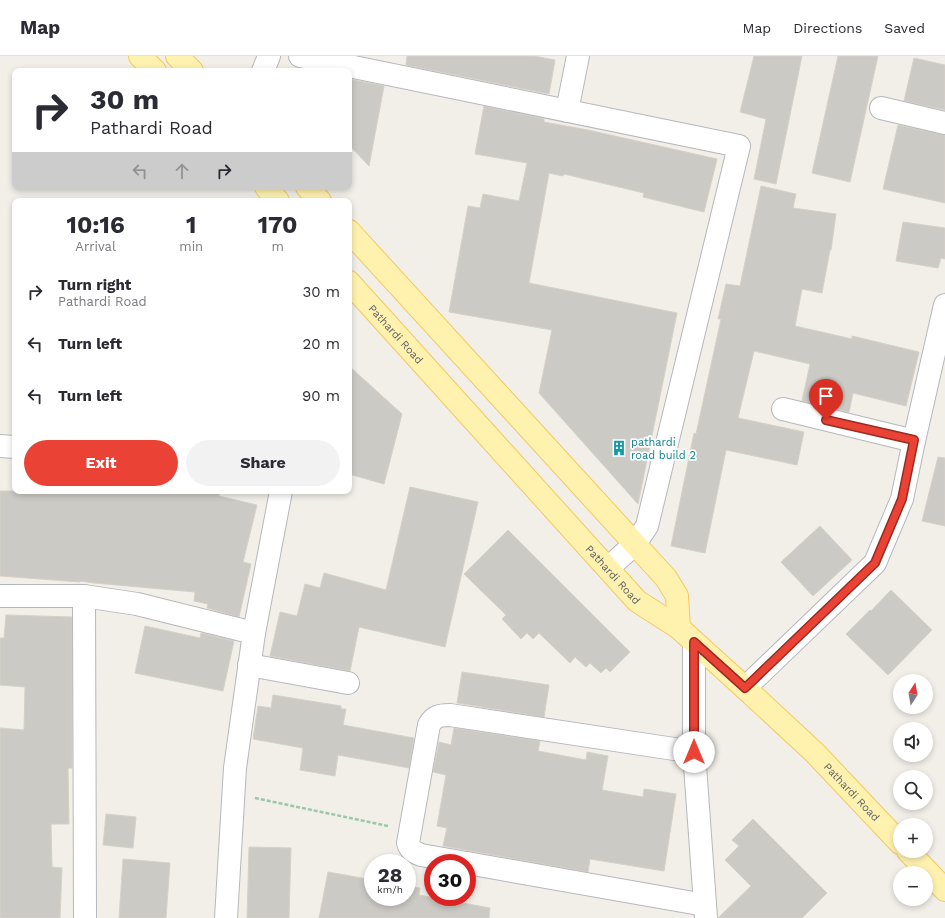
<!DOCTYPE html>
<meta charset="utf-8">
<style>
body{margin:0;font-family:"Work Sans",sans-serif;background:#f2f2f3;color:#2b2b33;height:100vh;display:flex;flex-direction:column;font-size:15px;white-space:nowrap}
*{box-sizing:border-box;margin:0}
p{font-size:13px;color:#7c7c81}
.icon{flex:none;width:22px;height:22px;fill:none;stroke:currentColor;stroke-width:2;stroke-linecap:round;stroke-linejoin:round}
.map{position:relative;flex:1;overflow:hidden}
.details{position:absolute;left:12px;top:142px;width:340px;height:296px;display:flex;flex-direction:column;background:#fff;border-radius:8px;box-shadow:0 2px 6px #0003}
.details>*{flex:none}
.guide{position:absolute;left:12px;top:12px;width:340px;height:122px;border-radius:8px;box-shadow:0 2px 6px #0003;background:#fff;color:#2b2b33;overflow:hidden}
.needle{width:26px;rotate:11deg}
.controls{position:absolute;left:893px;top:618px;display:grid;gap:8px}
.controls a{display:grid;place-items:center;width:40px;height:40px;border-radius:50%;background:#fff;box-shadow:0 2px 6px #0003;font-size:20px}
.speed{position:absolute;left:364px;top:798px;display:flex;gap:8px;font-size:20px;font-weight:700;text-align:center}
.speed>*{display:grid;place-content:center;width:52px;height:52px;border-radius:50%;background:#fff;box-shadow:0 2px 6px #0003;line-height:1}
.speed small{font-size:10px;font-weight:400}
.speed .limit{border:6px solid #d22;background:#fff;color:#111}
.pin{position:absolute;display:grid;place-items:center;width:34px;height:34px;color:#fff;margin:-41px -17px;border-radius:50% 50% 50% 0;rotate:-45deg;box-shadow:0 0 4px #0007}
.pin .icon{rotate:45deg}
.me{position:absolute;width:44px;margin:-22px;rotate:0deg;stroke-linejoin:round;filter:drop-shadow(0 0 3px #0008)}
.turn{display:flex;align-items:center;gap:14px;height:84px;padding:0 12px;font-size:18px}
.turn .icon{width:52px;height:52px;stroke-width:2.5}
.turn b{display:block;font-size:28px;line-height:34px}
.lanes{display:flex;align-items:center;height:38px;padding:0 12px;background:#0003;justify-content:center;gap:20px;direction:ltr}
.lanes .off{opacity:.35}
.eta{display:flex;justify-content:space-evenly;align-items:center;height:68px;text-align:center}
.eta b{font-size:24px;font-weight:700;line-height:28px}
.cta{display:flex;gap:8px;margin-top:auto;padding:8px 12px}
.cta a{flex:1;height:46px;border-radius:24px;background:#ea4335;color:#fff;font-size:16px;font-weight:700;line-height:46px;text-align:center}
.cta a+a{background:#f2f2f3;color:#2b2b33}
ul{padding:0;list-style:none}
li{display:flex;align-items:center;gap:12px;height:52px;padding:0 12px}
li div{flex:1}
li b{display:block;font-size:15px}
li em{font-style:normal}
header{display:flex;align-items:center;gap:24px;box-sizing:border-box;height:56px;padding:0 20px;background:#fff;border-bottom:1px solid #e1e1e2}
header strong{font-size:19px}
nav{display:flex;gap:22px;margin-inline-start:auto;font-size:14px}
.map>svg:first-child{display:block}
.building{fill:#cccac5;stroke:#d6d1c6}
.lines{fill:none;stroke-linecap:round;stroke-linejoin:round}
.minor-casing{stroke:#b5b8bc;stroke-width:24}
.major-casing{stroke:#f2c960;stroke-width:24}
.path{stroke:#9cc7a9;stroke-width:2.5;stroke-dasharray:4 2;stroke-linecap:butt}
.minor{stroke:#fff;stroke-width:22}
.major{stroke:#fff2af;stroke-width:22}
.route-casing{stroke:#982c22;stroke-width:10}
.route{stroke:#ea4335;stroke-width:7}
.labels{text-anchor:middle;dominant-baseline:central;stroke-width:3.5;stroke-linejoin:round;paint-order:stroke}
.street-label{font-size:11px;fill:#5f6368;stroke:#fff}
.culture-label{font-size:11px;fill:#0d838f;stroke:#fff;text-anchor:start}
</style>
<header>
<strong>Map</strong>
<nav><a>Map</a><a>Directions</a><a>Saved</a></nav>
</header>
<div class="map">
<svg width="945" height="862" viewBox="0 0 945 862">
<rect width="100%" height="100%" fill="#f1efe8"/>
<g class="building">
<path d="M407,0H534L555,4L549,38L406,9Z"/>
<path d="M754,0H802L776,128L754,123L766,63L740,56Z"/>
<path d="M838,0H878L850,126L812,117Z"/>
<path d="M914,2L945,9V54L904,45Z"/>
<path d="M349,23L384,30L369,110L349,89Z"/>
<path d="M484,50L544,63V66L588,74L717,103L704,156L643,141L644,137L564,118L563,120L549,117L529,227L677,257L638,448L539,337L552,274L449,256L468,150L480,152L483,138L519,145L527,107L475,98Z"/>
<path d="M898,69L945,79V147L883,133Z"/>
<path d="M761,130L796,138L793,152L836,158L831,194H830L822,237L802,233L795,270L852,283V280L919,296L906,350L853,337L849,356L802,345L810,308L754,295L738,362L804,376L797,409L726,394L705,497L671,490L694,377L696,378L721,263H718L726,228L740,230Z"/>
<path d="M903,166L945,172V203L941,202L938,212L896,205Z"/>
<path d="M349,310L402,358L384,428L349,418Z"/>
<path d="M938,401L945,402V470L922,465Z"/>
<path d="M410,431L478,446L445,591L359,571L350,615L270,600L280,556L297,560L305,528L320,532L324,517L386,534Z"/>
<path d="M0,435H220L219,440L257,449L243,506L251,508L239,561L207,552L208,548L194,545L195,536L94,527L80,525V526L0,520Z"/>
<path d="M820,470L852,504L813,540L781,506Z"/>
<path d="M508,474L630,596L610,616L606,612L601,617L590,607L586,611L575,601L570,607L539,577L533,583L527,577L521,583L502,563L506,559L464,518Z"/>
<path d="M891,534L932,574L888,619L846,578L870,554L871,555Z"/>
<path d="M6,559L72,561V712H68L69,768H51L52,811L62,812L60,862H0V672L24,674L25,631L0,629V582H4Z"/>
<path d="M145,570L200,582L201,577L234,585L223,635L135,617Z"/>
<path d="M462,616L549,629L544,661L457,647Z"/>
<path d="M273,639L341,650V653H346L343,669L414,682L409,712L338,699L335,720L300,714L303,692L253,683L258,650L271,652Z"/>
<path d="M454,672L540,685L538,695L586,704L587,696L608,700L602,734L643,741L644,733L676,738L664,815L590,803L588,816L443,790L447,772L437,770L446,719L433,716L439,686L451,689Z"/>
<path d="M106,758L136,761L133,792L103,789Z"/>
<path d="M753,763L827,837L802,862H718L751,830L725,804L739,790L732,784Z"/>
<path d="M249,791L291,792L289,862H247Z"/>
<path d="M123,803L170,807L166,862H119Z"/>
<path d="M328,816L373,824V841H407V830L420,832L419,839L490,852L489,862H319Z"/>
</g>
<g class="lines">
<defs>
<g id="minor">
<path d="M300,0L739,90L647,470L635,488L608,512"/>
<path d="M263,15L269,0"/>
<path d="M881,52L945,67"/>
<path d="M567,55L578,0"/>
<path d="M783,353L914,385"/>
<path d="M0,390L15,391"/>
<path d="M0,540H84L137,548L254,577"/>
<path d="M84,540L85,862"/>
<path d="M694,586V696L706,862"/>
<path d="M249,609L348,627"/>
<path d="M745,632L875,507L902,443L914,385L945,249"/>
<path d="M466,807L421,799C414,796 410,794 408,787L429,669C434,660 440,659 450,659L694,696"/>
<path d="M467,807L705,849"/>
<path d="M226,862L235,712L254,577L281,435"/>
</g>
<g id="major">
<path d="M140,0L155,15"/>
<path d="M177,0L192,15"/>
<path d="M266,131L278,145"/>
<path d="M307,131L320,145"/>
<path d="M349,175L666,522L677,540L679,572"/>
<path id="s1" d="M349,226L637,545L679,572L745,632L815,697L900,787"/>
<path d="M908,795L945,834"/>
</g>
</defs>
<use href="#minor" class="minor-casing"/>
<use href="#major" class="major-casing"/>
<path class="path" d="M255,742L388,770"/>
<use href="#minor" class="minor"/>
<use href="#major" class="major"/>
</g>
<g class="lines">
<defs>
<path id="route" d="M694,696V586L745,632L875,507L902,443L914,384L826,364"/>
</defs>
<use href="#route" class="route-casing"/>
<use href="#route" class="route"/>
</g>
<defs>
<symbol id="building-bare" viewBox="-9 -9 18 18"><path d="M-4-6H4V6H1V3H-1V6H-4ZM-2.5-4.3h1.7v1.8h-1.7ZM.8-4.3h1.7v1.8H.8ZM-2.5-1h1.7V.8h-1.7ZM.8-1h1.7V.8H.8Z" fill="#0f9aa8" stroke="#fff" stroke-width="2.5" paint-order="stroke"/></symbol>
</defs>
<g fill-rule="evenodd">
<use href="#building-bare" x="608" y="381" width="22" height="22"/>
</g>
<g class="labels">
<g class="street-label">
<text stroke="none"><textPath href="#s1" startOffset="70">Pathardi Road</textPath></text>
<text stroke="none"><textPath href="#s1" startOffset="394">Pathardi Road</textPath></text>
<text stroke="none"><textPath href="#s1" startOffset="718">Pathardi Road</textPath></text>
</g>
<g class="culture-label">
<text x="631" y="386">pathardi<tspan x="631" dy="13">road build 2</tspan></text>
</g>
</g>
</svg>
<div class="controls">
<a><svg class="needle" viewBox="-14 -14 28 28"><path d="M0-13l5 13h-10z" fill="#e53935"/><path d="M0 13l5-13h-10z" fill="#7c7c81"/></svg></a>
<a><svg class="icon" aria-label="sound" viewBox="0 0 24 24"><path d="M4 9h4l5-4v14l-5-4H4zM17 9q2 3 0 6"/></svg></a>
<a><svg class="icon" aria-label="search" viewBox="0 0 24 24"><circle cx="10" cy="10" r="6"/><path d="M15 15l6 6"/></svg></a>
<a>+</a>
<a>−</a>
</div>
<div class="speed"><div>28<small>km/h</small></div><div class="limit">30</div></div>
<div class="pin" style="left:826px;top:364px;background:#d93025"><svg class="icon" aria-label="arrive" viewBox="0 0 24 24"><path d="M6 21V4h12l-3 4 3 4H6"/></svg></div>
<svg class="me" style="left:694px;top:696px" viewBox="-20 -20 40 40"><circle r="19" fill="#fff"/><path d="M0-13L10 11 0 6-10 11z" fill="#ea4335"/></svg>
<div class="guide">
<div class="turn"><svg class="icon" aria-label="right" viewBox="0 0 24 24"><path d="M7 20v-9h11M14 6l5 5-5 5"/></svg><div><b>30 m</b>Pathardi Road</div></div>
<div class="lanes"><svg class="icon off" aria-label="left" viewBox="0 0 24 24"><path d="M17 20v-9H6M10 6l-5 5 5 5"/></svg><svg class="icon off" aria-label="ahead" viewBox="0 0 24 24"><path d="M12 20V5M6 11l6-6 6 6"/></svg><svg class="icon" aria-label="right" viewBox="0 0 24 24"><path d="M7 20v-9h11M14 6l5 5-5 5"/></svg></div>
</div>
<section class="details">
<div class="eta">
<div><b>10:16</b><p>Arrival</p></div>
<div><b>1</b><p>min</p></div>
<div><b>170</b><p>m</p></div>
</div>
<ul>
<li><svg class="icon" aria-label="right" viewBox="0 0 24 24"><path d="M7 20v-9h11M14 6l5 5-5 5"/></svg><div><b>Turn right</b><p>Pathardi Road</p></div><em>30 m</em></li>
<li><svg class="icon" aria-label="left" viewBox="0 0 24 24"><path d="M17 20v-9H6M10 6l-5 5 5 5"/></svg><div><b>Turn left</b></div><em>20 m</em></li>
<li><svg class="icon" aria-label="left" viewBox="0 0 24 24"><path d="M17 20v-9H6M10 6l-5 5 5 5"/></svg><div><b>Turn left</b></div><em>90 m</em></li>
</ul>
<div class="cta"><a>Exit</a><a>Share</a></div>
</section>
</div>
